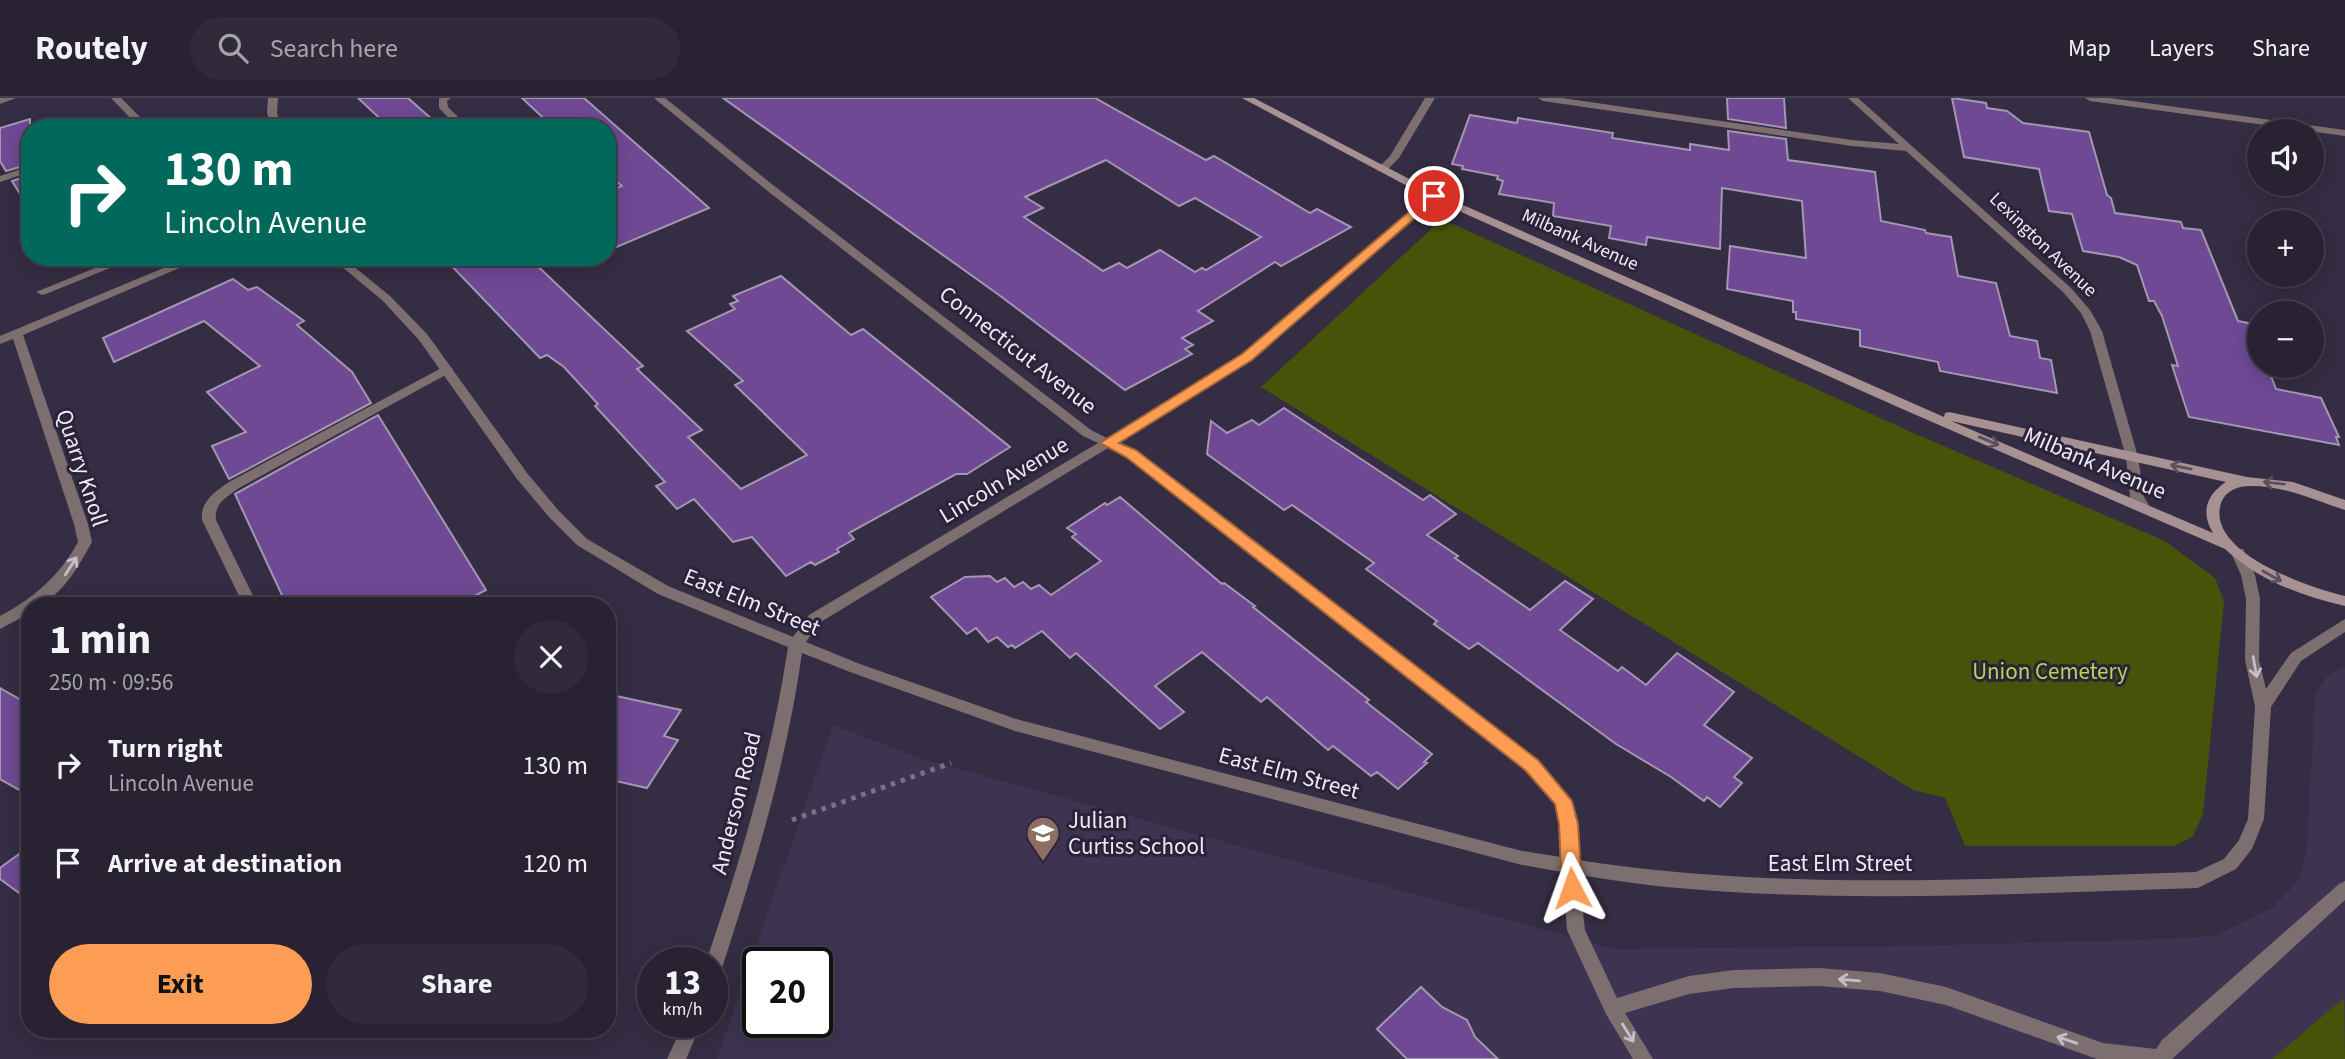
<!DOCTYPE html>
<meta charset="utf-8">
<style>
body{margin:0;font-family:"Source Sans 3",sans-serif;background:#302a3a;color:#f1f3f6;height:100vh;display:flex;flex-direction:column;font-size:26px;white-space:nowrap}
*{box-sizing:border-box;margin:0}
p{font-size:23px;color:#a5a4ac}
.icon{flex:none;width:38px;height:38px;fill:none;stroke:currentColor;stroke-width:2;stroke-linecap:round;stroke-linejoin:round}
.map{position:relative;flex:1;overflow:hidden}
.side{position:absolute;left:21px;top:499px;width:595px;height:441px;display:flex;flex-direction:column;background:#282232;border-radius:28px;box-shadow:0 4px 18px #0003,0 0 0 2px #443f4d}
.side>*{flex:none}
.banner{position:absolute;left:21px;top:21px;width:595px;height:147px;border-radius:28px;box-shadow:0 4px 18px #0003,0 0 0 2px #443f4d;background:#00695c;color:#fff;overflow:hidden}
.buttons{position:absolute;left:2247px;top:21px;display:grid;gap:14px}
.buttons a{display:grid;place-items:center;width:77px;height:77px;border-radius:50%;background:#282232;box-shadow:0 4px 18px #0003,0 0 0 2px #443f4d;font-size:35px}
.speed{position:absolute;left:637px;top:849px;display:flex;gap:14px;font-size:35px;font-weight:700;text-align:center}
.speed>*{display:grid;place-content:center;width:91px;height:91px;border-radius:50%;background:#282232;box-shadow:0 4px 18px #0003,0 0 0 2px #443f4d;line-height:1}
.speed small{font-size:18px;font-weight:400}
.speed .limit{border:4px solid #111;border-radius:10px;background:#fff;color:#111}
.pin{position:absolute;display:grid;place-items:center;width:60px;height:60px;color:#fff;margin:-30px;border:4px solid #fff;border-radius:50%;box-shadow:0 2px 7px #0007}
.me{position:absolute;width:77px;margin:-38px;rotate:356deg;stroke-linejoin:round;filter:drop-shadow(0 0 5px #0008)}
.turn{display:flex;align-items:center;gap:24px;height:147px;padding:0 28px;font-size:32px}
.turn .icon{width:91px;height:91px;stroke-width:2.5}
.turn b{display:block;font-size:49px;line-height:60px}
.round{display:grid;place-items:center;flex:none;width:74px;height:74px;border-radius:37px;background:#302a3a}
.overview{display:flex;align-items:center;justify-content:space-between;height:119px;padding:0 28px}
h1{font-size:42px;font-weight:700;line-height:52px}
.cta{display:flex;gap:14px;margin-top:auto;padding:14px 28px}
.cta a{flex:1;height:80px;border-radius:42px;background:#fc9d53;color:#111;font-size:28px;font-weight:700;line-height:80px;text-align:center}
.cta a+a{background:#302a3a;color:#f1f3f6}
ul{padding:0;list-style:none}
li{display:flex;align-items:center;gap:21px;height:98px;padding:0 28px}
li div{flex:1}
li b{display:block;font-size:26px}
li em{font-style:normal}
header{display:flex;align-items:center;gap:42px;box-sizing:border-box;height:98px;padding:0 35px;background:#282232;border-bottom:2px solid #443f4d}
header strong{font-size:33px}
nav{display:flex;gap:38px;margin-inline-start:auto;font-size:24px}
.search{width:490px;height:63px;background:#302a3a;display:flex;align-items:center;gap:18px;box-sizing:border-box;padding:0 24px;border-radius:38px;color:#a5a4ac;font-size:26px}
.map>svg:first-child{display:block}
.built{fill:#3e3451;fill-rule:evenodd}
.green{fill:#475309}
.building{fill:#6f4994;stroke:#a397b1;stroke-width:2;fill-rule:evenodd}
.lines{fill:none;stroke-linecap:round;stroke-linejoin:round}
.path{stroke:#7a7386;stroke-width:5;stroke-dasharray:4.5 6;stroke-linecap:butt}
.lane{fill:#7d6f6f;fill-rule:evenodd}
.street{fill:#7d6f6f;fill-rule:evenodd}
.secondary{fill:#a89192;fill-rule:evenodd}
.oneway{stroke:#5d4f5c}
.oneway2{stroke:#c6bec8}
.route{fill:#fc9d53;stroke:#a46636;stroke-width:2}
.labels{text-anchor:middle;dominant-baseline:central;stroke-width:6;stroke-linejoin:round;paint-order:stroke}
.far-street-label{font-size:19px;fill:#eee9f8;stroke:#2b2338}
.street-label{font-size:23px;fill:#eee9f8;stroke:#2b2338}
.park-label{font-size:23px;fill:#bad256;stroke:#2b2338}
.poi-label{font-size:23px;fill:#eee9f8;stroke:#2b2338;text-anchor:start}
</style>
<header>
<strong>Routely</strong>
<div class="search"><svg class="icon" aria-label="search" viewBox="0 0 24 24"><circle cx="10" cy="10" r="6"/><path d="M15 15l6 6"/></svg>Search here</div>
<nav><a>Map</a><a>Layers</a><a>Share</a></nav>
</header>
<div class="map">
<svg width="2345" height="961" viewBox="0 0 2345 961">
<rect width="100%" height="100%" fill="#352d43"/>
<path class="built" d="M2345,569V961H717L833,627L922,661L1614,851L1903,848L2137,842L2215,838L2272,810L2300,781L2307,750L2315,597L2327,578ZM758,864H817V924H758Z"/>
<g class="green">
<path d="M1442,121L1911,334L2165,443L2215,480L2224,503L2203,716L2193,738L2175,748H1965L1945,700L1913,692L1261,289Z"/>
<path d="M2344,900L2345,961H2272Z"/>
</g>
<g class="building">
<path d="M358,0H408L442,30H390Z"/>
<path d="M522,0H584L709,110L607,153V94L622,88L607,76V30H554Z"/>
<path d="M723,0H1095L1206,62L1214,58L1310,115L1317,111L1351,129L1281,168L1275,164L1198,213L1213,223L1182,240L1193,247L1185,251L1192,256L1125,292L999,197ZM1106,62L1179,108L1195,100L1261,139L1206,172L1202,170L1195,174L1160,152L1127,170L1119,165L1103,173L1024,119L1043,110L1025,99Z"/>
<path d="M1727,0H1784L1786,30L1728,21Z"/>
<path d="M1952,0L1986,5L1987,10L2007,13L2023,25L2089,34L2107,97L2111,100L2115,115L2181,124L2183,130L2201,132L2238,223L2259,227V268H2267L2276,291L2321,300L2339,339H2336L2339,347L2189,319L2172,267L2178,268L2162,218L2154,203H2149L2137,167L2119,159L2083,153L2072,116L2049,113L2039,71L1964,59Z"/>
<path d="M1470,17L1517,25L1518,20L1613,35L1612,40L1690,52V46L1729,52L1728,33L1786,41L1788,62L1875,74L1881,123L1925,132L1926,135L1951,139L1958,178L1996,185L2010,238L2037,243L2040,260L2051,262L2057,295L1940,273L1938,264L1860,248V232L1796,221V214H1793V203L1727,191L1730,148L1806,160L1802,103L1722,90L1720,151L1647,139L1646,147L1609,140L1611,128L1553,118L1554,105L1499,96L1503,83L1497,81L1498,78L1462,71L1463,68L1452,66Z"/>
<path d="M30,21V66L6,73L0,63V30Z"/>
<path d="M30,77V112L12,83Z"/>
<path d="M443,159H528L643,268L637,271L702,332L688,339L741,391L807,357L735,287L743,283L687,233L735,211L730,206L738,203L733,198L781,178L851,237L863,231L1010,349L967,376H956L849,435L854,441L837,451L839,454L815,467L811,464L786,478L752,439L733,444L694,401L677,411L656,388L665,384L595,308L598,306L564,269L547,257L540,260Z"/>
<path d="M233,181L248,192L257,189L304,223L297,227L352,274L371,305L229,381L212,348L246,334L207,294L260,268L204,223L114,264L103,240Z"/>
<path d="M1284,310L1423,402L1430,397L1456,416L1427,437L1458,458L1455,460L1530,512L1565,483L1593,501L1560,532L1618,573L1622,569L1646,587L1677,555L1734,594L1704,627L1752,660L1734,679L1742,685L1720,709L1707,699L1704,703L1671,679L1616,646L1478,545L1469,551L1434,526L1437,523L1366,471L1374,465L1292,407L1284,412L1207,356L1211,323L1227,335L1252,322L1259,327Z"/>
<path d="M378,317L486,492L455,508H287L235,396Z"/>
<path d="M1120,399L1222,486L1224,485L1255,508L1253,509L1369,602L1366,604L1432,656L1424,664L1427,665L1398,691L1377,674L1371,678L1333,648L1328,652L1267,599L1261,604L1202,554L1155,588L1184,614L1160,631L1076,555L1070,560L1042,533L1015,550L1012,547L1008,549L997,539L988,544L976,530L967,536L931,499L965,479L990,478L997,484L1005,480L1014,489L1023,484L1031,491L1039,487L1051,497L1101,463L1072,439L1076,436L1067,430L1105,405L1107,407Z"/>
<path d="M0,590L30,607V698L0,681Z"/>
<path d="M607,596L681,612L664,638L678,642L647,690L607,681Z"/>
<path d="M30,748V803L0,781V770Z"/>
<path d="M1421,889L1442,909L1467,922L1475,939L1498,961H1407L1377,931Z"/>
</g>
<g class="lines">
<path class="path" d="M792,722L951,665"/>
<g class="lane">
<path d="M439,0H451L447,3L448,9L469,30H458L439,10Z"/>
<path d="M122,159H137L46,196L42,197L36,194Z"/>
<path d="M447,267L453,271L451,274L239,390C226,400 214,405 216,422L258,508H244L202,422C200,403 215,394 229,384Z"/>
<path d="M1570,761L1576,764L1578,769L1585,832L1617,900L1689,878L1734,872L1819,870L1880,875L1946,889L2103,945L2156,951L2162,942L2339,786L2345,783V802L2172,961H2097L1946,907L1880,893L1819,888L1734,890L1689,896L1625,915L1653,961H1633L1606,916L1567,832L1562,769L1564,764Z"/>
</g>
<g class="street">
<path d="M0,0H16L0,6Z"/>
<path d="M111,0H121L151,30H140Z"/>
<path d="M268,0H278L277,15L282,30H272L267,15Z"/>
<path d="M654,0H665L773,87L1091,332L1107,340L1243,256L1430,96H1438V100L1251,262L1118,345L1136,353L1537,662L1571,703L1577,726L1578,762C1783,794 1990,780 2196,774L2224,761L2239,742L2248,721L2255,608L2245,562L2246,501L2241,477L2231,455L2233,451H2243L2255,477L2260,501L2259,562L2266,591L2291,555L2345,521V534L2301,563L2271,609L2264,721L2252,751L2236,771L2198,790C2029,795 1859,805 1690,791C1633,787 1578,777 1522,767L1015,633L850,574L802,555C787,663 755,769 721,873L718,879L712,881V864H706C741,762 772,656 788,549L658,496L577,447L549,419L517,381L419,242L382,202L330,159H342L390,198L427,236L527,375L559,413L587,441L668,488L793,539L809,517L1098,345L1083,338L765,91ZM1108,350L1126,359L1525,672L1556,706L1561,726V759L1522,753L1016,621L860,566L806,544L819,525Z"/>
<path d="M1425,0H1435L1399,60L1386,73H1378L1377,71L1390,58Z"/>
<path d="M1538,0H1562L1852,42L1899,46L1848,0H1858L2071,190L2090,212L2102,233L2138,359L2144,399L2150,409L2148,412H2138L2130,399L2126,359L2090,233L2081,215L2063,194L1906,53L1852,48L1543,3Z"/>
<path d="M2085,0H2110L2345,32V38L2090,3Z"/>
<path d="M30,68V74L0,84V78Z"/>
<path d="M190,159H205L23,237L88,426L92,444C80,466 57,508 30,508V515L0,531V518C34,500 60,477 78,444L74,426L13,241L0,246V238Z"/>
<path d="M684,924H702L686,961H667Z"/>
</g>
<path class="secondary" d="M1242,0H1254L1438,96L1944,319L1945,315L1949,314L2247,379L2293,384L2345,402V412C2314,402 2285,388 2251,388C2238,388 2226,392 2221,405C2205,455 2311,490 2345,498V508C2301,498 2258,482 2225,451L1900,310L1430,100ZM1951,323L2226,384C2207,396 2200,414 2213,435Z"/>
</g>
<defs><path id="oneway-shaft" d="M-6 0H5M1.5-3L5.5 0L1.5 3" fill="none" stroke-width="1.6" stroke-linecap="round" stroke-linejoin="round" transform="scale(1.75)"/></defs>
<g class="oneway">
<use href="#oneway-shaft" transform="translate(1989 343) rotate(23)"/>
<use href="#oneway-shaft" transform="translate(2181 369) rotate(-169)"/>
<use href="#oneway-shaft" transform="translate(2274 385) rotate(-174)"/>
<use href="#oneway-shaft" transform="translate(2272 478) rotate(29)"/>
</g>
<g class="oneway2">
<use href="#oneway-shaft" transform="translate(71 468) rotate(-57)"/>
<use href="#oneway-shaft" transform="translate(2255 569) rotate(80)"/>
<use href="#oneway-shaft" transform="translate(1849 882) rotate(-175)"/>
<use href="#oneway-shaft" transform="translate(1628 935) rotate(58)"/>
<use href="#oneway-shaft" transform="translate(2067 942) rotate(-161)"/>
</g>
<path class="route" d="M1430,96L1440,98L1252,262L1119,345L1136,352L1538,662L1572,703L1578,726L1582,790L1579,796L1572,798L1565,796L1562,790L1559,726L1555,706L1525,672L1126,359L1100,345L1242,256Z"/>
<defs>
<symbol id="school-pin" viewBox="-11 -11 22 30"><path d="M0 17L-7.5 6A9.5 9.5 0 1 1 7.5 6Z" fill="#8d6e63" stroke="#2b2338"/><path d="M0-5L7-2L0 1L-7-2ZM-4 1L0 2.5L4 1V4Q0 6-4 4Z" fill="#fff"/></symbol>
</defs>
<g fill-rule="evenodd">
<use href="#school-pin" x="1024" y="716" width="38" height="52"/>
</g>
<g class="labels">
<g class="far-street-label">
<text transform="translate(1580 142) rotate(24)">Milbank Avenue</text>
<text transform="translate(2043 147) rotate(44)">Lexington Avenue</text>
</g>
<g class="street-label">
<text transform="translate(1018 252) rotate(38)">Connecticut Avenue</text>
<text transform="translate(2095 365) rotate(23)">Milbank Avenue</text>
<text transform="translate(82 370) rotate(72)">Quarry Knoll</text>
<text transform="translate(1004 382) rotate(-31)">Lincoln Avenue</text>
<text transform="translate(752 504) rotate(22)">East Elm Street</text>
<text transform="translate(1289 675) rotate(15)">East Elm Street</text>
<text transform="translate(736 705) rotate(-76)">Anderson Road</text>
<text x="1840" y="765">East Elm Street</text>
</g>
<g class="park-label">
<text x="2050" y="573">Union Cemetery</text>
</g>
<g class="poi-label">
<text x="1068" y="722">Julian<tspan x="1068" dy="26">Curtiss School</tspan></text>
</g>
</g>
</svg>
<div class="buttons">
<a><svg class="icon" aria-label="sound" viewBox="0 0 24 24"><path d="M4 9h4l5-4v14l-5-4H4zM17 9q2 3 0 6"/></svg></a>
<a>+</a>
<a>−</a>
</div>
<div class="speed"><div>13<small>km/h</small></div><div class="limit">20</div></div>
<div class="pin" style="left:1434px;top:98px;background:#d93025"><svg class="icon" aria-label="arrive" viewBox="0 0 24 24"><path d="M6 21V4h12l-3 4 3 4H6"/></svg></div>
<svg class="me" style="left:1572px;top:790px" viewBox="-20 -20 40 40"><path d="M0-17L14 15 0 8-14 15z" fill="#fc9d53" stroke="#fff" stroke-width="4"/></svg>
<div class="banner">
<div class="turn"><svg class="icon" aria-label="right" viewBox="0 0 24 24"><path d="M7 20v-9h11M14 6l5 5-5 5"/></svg><div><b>130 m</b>Lincoln Avenue</div></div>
</div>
<section class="side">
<div class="overview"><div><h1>1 min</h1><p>250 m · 09:56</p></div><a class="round"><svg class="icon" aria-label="close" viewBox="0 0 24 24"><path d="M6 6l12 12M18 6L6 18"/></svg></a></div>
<ul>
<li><svg class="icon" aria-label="right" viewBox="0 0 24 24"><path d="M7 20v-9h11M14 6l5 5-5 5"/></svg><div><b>Turn right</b><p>Lincoln Avenue</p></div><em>130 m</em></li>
<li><svg class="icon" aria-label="arrive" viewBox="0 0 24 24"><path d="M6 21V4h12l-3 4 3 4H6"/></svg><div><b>Arrive at destination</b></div><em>120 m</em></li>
</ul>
<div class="cta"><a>Exit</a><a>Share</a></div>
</section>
</div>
